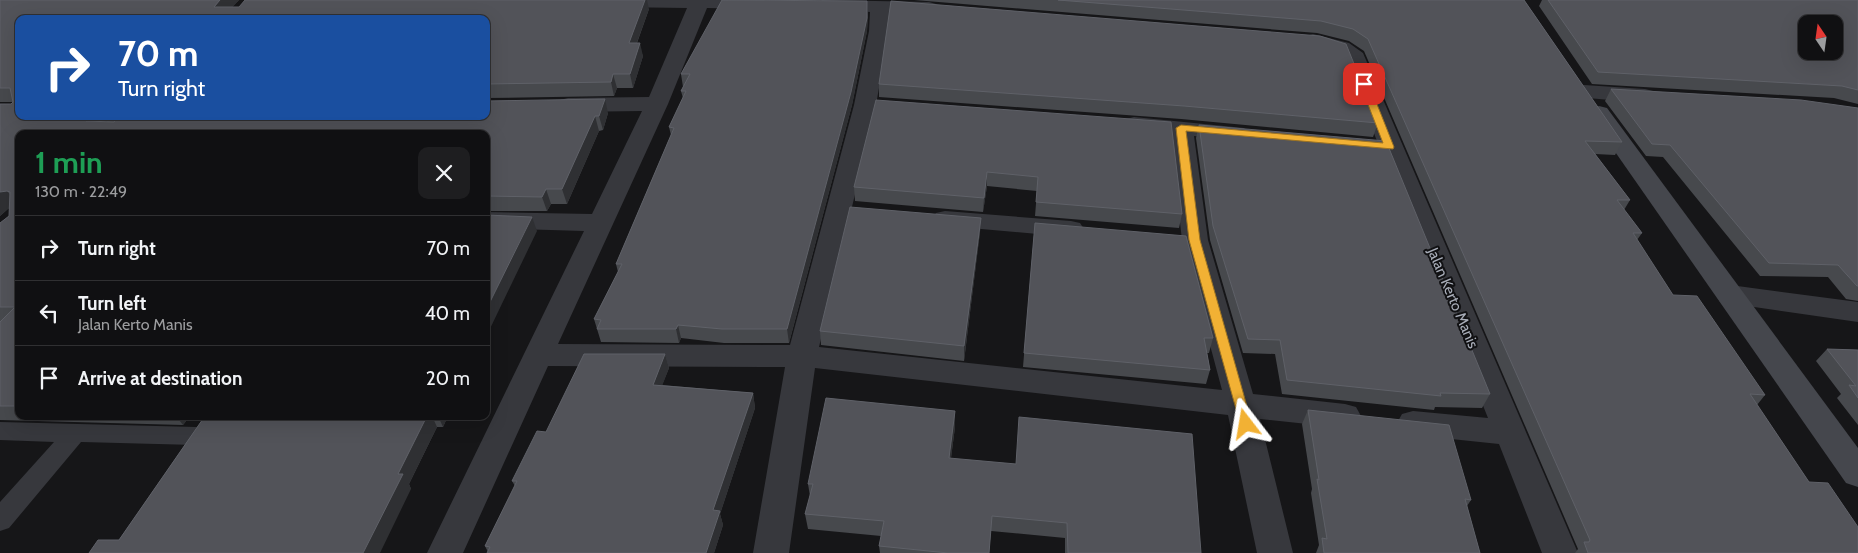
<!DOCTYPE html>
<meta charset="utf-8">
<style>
body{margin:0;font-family:Cabin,sans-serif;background:#1e1e20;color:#f1f3f6;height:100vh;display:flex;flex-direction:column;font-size:19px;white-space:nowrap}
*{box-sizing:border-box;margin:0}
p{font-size:16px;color:#9c9d9f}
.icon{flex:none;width:28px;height:28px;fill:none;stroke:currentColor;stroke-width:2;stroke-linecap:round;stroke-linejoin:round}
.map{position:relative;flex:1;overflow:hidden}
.drawer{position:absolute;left:15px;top:130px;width:475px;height:290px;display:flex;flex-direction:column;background:#101012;border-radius:10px;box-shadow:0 5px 20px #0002,0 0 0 1px #303032}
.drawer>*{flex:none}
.guide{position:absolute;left:15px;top:15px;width:475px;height:105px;border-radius:10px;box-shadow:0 5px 20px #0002,0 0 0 1px #303032;background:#1a4fa0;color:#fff;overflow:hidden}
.needle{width:32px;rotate:347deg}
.buttons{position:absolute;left:1798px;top:15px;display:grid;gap:10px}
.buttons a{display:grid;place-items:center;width:45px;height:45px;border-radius:10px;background:#101012;box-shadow:0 5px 20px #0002,0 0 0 1px #303032;font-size:25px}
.pin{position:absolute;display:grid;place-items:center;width:42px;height:42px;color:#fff;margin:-21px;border-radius:10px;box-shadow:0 2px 8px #0006}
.me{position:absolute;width:55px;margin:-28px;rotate:346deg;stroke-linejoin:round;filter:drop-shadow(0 0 4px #0008)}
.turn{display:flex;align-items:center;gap:18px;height:105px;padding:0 20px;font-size:22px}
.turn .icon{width:65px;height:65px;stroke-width:2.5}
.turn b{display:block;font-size:35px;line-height:42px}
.round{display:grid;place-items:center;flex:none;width:52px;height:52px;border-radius:10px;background:#1e1e20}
.head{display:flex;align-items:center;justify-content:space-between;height:85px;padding:0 20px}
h1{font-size:30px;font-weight:700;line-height:38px;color:#1e9e55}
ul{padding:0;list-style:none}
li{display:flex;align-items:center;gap:15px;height:65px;padding:0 20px;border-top:1px solid #303032}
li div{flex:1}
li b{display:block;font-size:19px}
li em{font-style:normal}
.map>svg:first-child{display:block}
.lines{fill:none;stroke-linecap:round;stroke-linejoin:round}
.lane{fill:#37383d;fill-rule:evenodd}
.street{fill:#37383d;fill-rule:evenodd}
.secondary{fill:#45474d;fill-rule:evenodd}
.wall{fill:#47494d}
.shaded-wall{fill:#2f3033}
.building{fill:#525359;stroke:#5f6168;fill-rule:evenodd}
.route{fill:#f2b134;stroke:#9d7322}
.labels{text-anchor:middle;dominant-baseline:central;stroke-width:4;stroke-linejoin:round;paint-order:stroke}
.street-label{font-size:15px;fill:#a8adb8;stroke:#111113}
</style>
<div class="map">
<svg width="1858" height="553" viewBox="0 0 1858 553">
<rect width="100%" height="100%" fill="#161618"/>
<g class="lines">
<path class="lane" d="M0,422L196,427L204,429L208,436L204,443L196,445L81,442L9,528L0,531V502L54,442L0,440Z"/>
<g class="street">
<path d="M528,0H764L766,3L763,7L756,9L707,8L668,104L558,344L790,345L854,105L869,31L870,12L822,8L819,4L822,0L929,2L936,4L939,8L936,12H890L889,31L876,105L819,347L1222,390L1182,240L1170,134L1126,129L1122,124L1126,119L1134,117L1244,128L1248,133L1244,138L1236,140L1194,136L1208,240L1253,394L1345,404L1356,407L1361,416L1356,425L1345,428L1260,419L1293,553H1257L1228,415L815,368L789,553H753L785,367L548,366L463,553H427L584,231L486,228V212L592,214L642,111L568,112L560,110L557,105L560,100L568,98L649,97L687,8L538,6L531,4Z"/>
<path d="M1313,34L1349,43L1363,53L1578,553H1542L1499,444L1413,435L1402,432L1397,423L1402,414L1413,411L1488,418L1343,56L1335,52L1306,44L1303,40L1306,36Z"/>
<path d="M1584,85L1645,89L1653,91L1656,96L1653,101L1645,103L1576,97L1573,92L1576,87Z"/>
<path d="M945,211L1071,221L1080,223L1084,229L1080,235L1071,237L936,225L932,219L936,213Z"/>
<path d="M1730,285L1858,302V322L1720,302L1716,295L1720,288Z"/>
</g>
<path class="secondary" d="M1599,106L1607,108L1858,448V487L1846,483L1588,113L1591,108Z"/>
</g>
<g class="wall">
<path d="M0,0H239L232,7L649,9L637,43L643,56L633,88H617L614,96L486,98V19H19L107,121L608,113L603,130L599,131L567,204H551L547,211H486V134H19V416H190L183,425L0,420V322H1H0V223L9,216V208L0,216V104H11L13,102H0Z"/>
<path d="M914,0H1524L1622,142L1615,155L1595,154L1630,200L1624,210L1642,233L1637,240L1673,295L1765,395L1757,405L1809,482L1858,553H1575L1578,549L1364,51L1349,41L1317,33Z"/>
<path d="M1542,0H1858V104L1834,98L1592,84L1539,6Z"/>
<path d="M891,1L1378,123L1373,137L1181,119L879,97V84Z"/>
<path d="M868,13L867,31L852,105L789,343H724L681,338L679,343L601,342L594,319L618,272L616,264L671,135L669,127L683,98L681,91L683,87L681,74Z"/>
<path d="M1611,89L1858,108V301L1846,299L1828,277L1760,276L1663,157L1646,156L1605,101Z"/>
<path d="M876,100L1182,214L1179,228L1035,216L1037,191L987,186L983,212L855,201L854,187Z"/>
<path d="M1199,125L1490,394L1482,408L1435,407L1434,410L1282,394L1275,354L1243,353L1210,240L1196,138Z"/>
<path d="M981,218L980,232L964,361L821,345L820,331Z"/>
<path d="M1035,223L1213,338L1209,353H1207L1210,370L1206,384L1023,367Z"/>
<path d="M1827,349L1858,350V425L1837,398L1841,394L1816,361Z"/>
<path d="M665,354L669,368L662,385L753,393L755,408L720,514L723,525L714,553H487L488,552L485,546L515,486L512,481L546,432Z"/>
<path d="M1308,410L1471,500L1467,506L1480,553H1316L1319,545L1311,493L1312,489L1302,424Z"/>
<path d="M955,411V427L951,458L1201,553H1065V538L991,531L989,553H880L879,546L881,536L808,529L805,514L810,496L808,484Z"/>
<path d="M205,416H448L443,427H437L409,484L411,489L119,540Z"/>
</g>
<g class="shaded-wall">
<path d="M220,0H239L222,19L214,7Z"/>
<path d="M645,0H647L649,9L632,56L629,43Z"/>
<path d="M867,1L868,13L867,31L852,105L789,343L787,329Z"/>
<path d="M640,43L643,56L633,88L630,74Z"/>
<path d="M613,74L617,88L614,96L611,82Z"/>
<path d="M605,99L608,113L603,130L599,116Z"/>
<path d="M88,116H112L96,133L86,121V118Z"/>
<path d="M595,116L599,131L567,204L562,189Z"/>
<path d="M987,172V186L983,212L984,198Z"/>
<path d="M546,189L551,204L547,211L542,197Z"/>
<path d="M7,191L19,205L10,207L0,216V192Z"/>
<path d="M532,217L537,231L486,337V310Z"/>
<path d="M981,218L980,232L964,361V346Z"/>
<path d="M678,325L681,338L679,343L676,329Z"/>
<path d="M665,354L669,368L657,399L653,385Z"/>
<path d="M753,393L755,408L720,514L723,525L714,553H706L713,510Z"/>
<path d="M955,411V427L949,473V458Z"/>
<path d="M176,416H190L183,425Z"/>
<path d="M427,416H432L437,427L409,484L411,489L380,553H363L398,474Z"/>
<path d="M438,416H448L443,427Z"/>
</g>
<g class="building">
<path d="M0,0H220L214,7H239L245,0H645L629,43H640L630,74H613L611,82L486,84V19H19V116H88L86,118V121L114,122L119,116H486V101L605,99L599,116H595L562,189H546L542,197L486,196V134H19V406H0V322L15,307H0V223L9,216L10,192L7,191L0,192V104H11L13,102L10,88H0Z"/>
<path d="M722,0L867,1V18L851,92L787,329H722L678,325L676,329H597L601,320L594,319L622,264H616L674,128L669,127L686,91H681L690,74H681Z"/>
<path d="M1058,0H1524L1622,142L1585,141L1630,200H1617L1642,233H1633L1673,295L1697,296L1765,395L1750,394L1809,482L1828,483L1858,527V553H1588L1584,542H1589L1590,540L1368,39L1353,29L1321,21Z"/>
<path d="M1548,0H1858V90L1842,86L1598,72ZM1806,24H1834V51H1806Z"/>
<path d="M891,1L1320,36L1346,44L1378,123L1184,106L879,84Z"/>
<path d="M1611,89L1801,100L1858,108V286H1857L1838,265L1769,263L1670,145L1652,144Z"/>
<path d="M876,100L1171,122L1182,214L1036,202L1038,177L987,172L984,198L854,187Z"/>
<path d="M1199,125L1386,141L1490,394L1440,393L1441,396L1287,380L1280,340L1248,339L1213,226Z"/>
<path d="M850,207L981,218L964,346L820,331Z"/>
<path d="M486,215L532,217L486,310Z"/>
<path d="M1035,223L1186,236L1213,338H1204L1210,370L1024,353Z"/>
<path d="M1827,349L1858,350V398L1849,385L1856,386Z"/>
<path d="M584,354H665L653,385L753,393L713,510L720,511L706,553H487L490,547L485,546L517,481H512L537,431L546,432Z"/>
<path d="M826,398L955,411L949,458L1016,464L1019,417L1192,434L1201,553H1068L1067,523L992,516L989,553H948L879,546L884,521L805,514L813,484H808Z"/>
<path d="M1308,410L1449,425L1471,500L1465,499L1480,553H1324L1322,538L1327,539L1317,479L1319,480Z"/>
<path d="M205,416H427L398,474H403L363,553H89L98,540H119Z"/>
</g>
<path class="route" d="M1361,82L1369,84L1394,147L1393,149L1186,131L1200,240L1252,424L1250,427H1241L1189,240L1176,128L1181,125L1383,143L1360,84Z"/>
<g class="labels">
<g class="street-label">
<text transform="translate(1453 298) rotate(67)">Jalan Kerto Manis</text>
</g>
</g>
</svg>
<div class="buttons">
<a><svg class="needle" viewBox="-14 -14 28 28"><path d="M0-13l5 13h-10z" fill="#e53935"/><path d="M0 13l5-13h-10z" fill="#9c9d9f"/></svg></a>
</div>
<div class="pin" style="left:1364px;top:84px;background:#d93025"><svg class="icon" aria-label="arrive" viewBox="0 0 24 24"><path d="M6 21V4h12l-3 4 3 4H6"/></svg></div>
<svg class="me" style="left:1246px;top:424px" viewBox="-20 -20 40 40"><path d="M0-17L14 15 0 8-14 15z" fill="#f2b134" stroke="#fff" stroke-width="4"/></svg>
<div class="guide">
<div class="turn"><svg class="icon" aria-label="right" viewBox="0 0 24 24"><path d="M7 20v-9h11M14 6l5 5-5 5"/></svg><div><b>70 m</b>Turn right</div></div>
</div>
<section class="drawer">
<div class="head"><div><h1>1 min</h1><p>130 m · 22:49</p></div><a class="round"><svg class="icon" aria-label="close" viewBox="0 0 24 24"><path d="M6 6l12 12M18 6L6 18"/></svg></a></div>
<ul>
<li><svg class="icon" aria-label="right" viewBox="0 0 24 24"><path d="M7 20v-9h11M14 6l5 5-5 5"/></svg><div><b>Turn right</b></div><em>70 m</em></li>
<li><svg class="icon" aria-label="left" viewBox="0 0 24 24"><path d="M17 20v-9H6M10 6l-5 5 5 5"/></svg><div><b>Turn left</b><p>Jalan Kerto Manis</p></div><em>40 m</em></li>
<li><svg class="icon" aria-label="arrive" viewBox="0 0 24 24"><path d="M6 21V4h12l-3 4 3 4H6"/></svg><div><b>Arrive at destination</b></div><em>20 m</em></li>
</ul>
</section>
</div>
